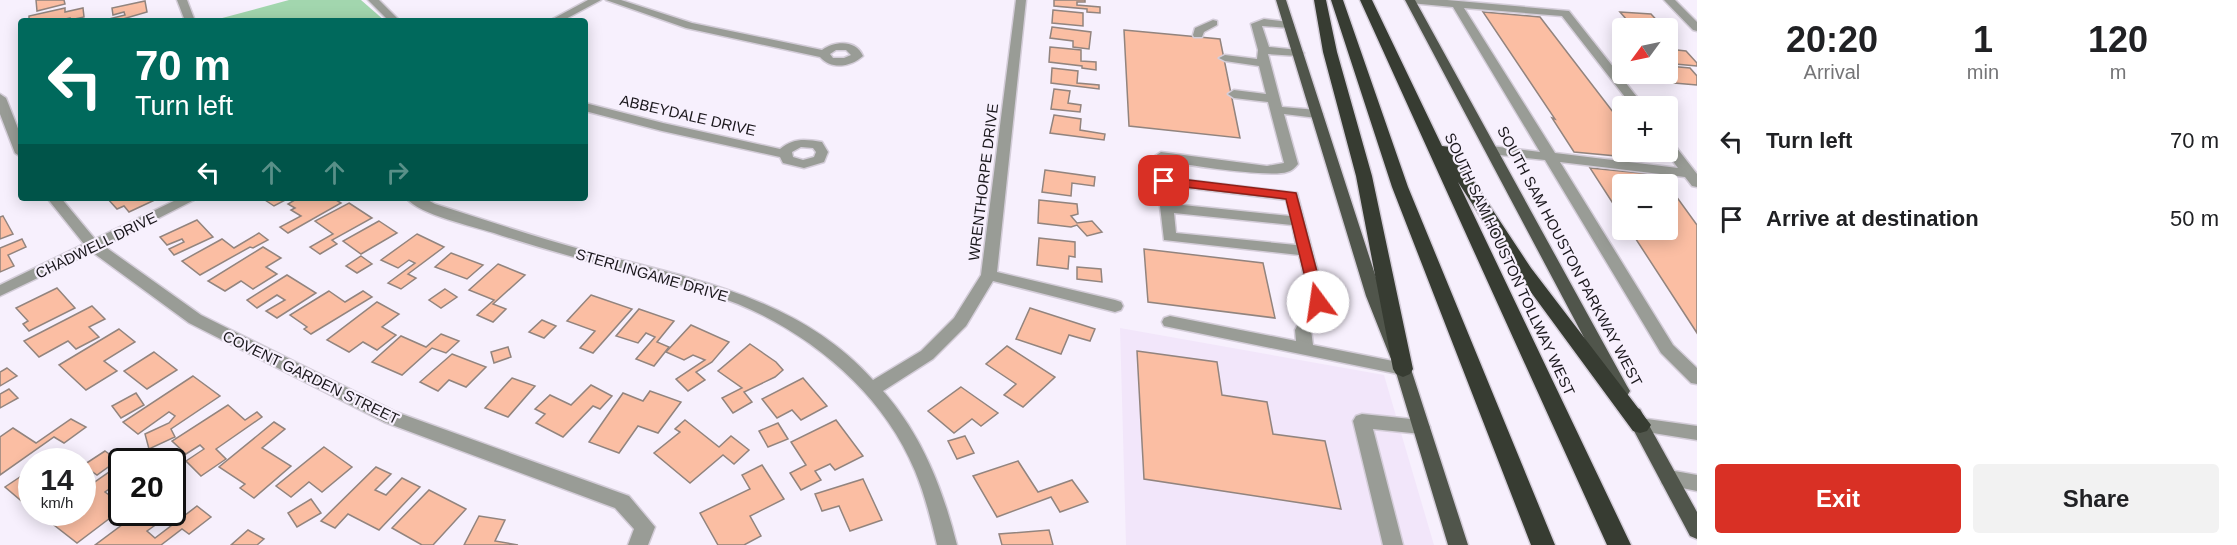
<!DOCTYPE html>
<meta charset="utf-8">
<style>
body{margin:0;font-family:Arial,sans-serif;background:#f2f2f2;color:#202124;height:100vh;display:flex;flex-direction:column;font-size:22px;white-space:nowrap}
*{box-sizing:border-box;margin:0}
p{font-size:20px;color:#757577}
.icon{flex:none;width:33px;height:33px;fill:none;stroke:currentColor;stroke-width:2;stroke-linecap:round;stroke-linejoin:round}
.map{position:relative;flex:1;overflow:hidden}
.sheet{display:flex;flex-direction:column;background:#fff;width:540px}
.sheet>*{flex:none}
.banner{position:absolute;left:18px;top:18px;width:570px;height:183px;border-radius:6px;box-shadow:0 3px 15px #0003;background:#00695c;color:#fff;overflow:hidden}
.needle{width:39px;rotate:237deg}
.tools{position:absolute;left:1612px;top:18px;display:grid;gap:12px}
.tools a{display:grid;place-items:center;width:66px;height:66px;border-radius:6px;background:#fff;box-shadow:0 3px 15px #0003;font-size:30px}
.speed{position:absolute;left:18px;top:448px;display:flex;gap:12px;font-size:30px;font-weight:700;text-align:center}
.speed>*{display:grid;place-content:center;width:78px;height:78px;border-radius:50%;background:#fff;box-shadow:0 3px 15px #0003;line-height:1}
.speed small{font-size:15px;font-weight:400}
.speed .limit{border:3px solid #111;border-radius:9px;background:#fff;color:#111}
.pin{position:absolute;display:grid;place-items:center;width:51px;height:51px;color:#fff;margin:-26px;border-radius:12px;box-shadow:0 3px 9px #0006}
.me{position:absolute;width:66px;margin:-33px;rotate:346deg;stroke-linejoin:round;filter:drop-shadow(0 0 4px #0008)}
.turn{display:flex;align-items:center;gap:21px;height:126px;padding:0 18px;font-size:27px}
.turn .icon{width:78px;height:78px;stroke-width:2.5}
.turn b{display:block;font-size:42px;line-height:51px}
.lanes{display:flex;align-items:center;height:57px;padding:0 18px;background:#0003;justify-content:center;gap:30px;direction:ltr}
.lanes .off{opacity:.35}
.eta{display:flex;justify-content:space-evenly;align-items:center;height:102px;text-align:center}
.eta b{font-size:36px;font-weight:800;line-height:42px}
.primary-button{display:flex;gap:12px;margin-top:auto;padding:12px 18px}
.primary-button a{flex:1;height:69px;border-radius:6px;background:#d93025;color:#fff;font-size:24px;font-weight:800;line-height:69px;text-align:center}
.primary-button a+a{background:#f2f2f2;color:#202124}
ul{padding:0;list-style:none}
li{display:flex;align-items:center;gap:18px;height:78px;padding:0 18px}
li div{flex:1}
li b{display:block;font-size:22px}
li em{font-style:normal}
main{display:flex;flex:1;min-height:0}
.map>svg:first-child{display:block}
.built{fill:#f2e6fa}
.green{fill:#a2d6ae}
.building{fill:#fbbea3;stroke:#92847e;stroke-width:1.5}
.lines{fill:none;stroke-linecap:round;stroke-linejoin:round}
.minor-casing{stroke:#d4cdd9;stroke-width:3}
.major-casing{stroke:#d4cdd9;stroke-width:3}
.highway-casing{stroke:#d4cdd9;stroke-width:3}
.minor{fill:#999c96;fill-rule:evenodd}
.major{fill:#50554b;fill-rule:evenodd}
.highway{fill:#373c32;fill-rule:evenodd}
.route{fill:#d93025;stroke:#8d1f18;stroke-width:1.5}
.labels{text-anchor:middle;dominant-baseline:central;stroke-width:4.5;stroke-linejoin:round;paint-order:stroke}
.street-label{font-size:15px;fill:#1a171c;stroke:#f7f0fd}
</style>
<main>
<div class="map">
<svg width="1697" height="545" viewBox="0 0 1697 545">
<rect width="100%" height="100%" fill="#f7f0fd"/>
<path class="built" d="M1120,328L1384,375L1434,545H1126Z"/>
<path class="green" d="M289,0H361L385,21H211Z"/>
<g class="building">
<path d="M36,0H64L65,4L37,11Z"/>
<path d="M1054,0H1085V2H1077V5L1100,7V13L1087,12V9L1054,6Z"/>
<path d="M145,1L147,12L116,21H101L125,15L124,12L113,15L112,8Z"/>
<path d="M65,8V12L83,8L84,17L70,20V18L56,21H29V16Z"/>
<path d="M1053,10L1083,13V26L1052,23Z"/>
<path d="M1483,12L1540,17L1623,125V152H1643L1649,159L1574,152L1552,118L1555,119Z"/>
<path d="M1620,12L1651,14L1664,28L1642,26L1637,20H1627Z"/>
<path d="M1052,27L1091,32L1089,49L1073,47V41L1050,38Z"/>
<path d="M1124,30L1220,39L1240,138L1129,126Z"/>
<path d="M1050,47L1081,50V61L1096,62V70L1082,68V66L1049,62Z"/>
<path d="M1668,49L1686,51L1697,63V66L1675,64L1668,57Z"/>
<path d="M1668,66L1690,68L1697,76V85L1674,83L1670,79L1656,78L1652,74L1673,73Z"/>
<path d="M1052,68L1078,71L1077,83L1099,85V89L1051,83Z"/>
<path d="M1054,89L1070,91L1068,103L1081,105L1080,112L1051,109Z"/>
<path d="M1054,115L1081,119L1080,130L1105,134L1104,140L1050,133Z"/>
<path d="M1590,168L1661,175L1667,184H1623V219Z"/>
<path d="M1045,170L1095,177L1094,186L1072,183L1071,196L1042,192Z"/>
<path d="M1668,185L1697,225V333L1630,230H1668Z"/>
<path d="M107,198H159L129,212L124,206L117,209Z"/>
<path d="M262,198H289L274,206Z"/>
<path d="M298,198H333L341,203L288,233L280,227L301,216L291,210L295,208L288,204Z"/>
<path d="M1039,200L1077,204L1078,214L1071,216L1077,223L1092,221L1102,232L1087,236L1077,225L1071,227L1038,223Z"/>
<path d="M349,203L372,218L332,240L337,244L320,254L310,247L333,234L315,221Z"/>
<path d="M3,216L13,234L0,239V217Z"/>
<path d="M197,220L213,237L174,255L169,249L184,242L182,239L167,245L160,237Z"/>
<path d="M379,221L397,233L361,254L343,241Z"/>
<path d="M259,233L268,240L253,248L250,247L200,275L182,261L222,239L234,248Z"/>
<path d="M417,234L444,247L408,274L416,278L401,289L388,283L415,263L409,260L398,268L381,260Z"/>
<path d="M1039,238L1075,242V257L1069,256L1068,269L1037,265Z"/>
<path d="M22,239L26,247L8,255L14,266L0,272V248Z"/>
<path d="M263,247L281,258L266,267L277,274L253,289L241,281L225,291L208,281Z"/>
<path d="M1144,249L1263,263L1275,318L1148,302Z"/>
<path d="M451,253L483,265L467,279L435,267Z"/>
<path d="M361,256L372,264L357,273L346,266Z"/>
<path d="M498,264L525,275L493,304L506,309L493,322L477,315L494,300L469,290Z"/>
<path d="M1077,267L1101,269L1102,282L1077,279Z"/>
<path d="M287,275L316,293L277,318L266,311L285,300L277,295L257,308L247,300Z"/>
<path d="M57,288L75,308L29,331L23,324L28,321L16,308Z"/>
<path d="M445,289L457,297L441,308L429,300Z"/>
<path d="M329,291L345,302L363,291L372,297L311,334L304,329L307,327L290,315Z"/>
<path d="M591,295L632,309L593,353L580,348L595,331L567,321Z"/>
<path d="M377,302L399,314L382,327L396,335L377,350L363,342L349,352L327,340Z"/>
<path d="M92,306L105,319L89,327L99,337L76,349L68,341L39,357L24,341Z"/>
<path d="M1030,308L1095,329L1090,341L1069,335L1061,354L1016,339Z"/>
<path d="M639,309L674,321L657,342L669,347L654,366L636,359L655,337L646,333L638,343L616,336Z"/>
<path d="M542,320L556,326L544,338L529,332Z"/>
<path d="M691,325L729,342L712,362L696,372L705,380L688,391L676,379L705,360L693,355L684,360L666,352Z"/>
<path d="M119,329L135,342L104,361L117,371L86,390L59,365Z"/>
<path d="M441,334L459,341L446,353L432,348L402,375L372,362L401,336L426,347Z"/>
<path d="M750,344L776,362L783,370L775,377L744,392L752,402L733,413L722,398L742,388L718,371Z"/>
<path d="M1007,346L1055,377L1023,407L1004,395L1016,384L986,364Z"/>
<path d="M508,347L511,357L494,363L491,352Z"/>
<path d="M1137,351L1217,362L1222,395L1267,402L1273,434L1325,441L1341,509L1144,479Z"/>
<path d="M154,352L177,370L147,389L124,371Z"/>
<path d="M452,354L486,367L466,387L449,380L438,391L420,382Z"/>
<path d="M7,368L17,376L0,386V372Z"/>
<path d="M193,376L220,396L171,429L175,437L149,449L145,434L169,423L175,416L169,412L138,434L123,422Z"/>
<path d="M512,378L535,386L508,417L485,408Z"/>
<path d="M803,378L827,406L801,420L792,410L777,418L762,399Z"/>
<path d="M591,385L612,396L600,409L593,406L563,437L536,423L545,414L535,409L550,395L571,405Z"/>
<path d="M961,387L998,413L981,426L972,419L954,433L928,411Z"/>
<path d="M9,389L18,398L0,408V394Z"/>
<path d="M650,391L681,402L658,433L638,426L619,453L589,442L623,393L643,401Z"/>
<path d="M136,393L144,405L121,418L112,406Z"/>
<path d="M228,405L245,420L257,412L262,417L216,449L226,459L201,476L186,461L204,449L200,445L186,454L172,441Z"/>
<path d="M71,419L86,427L64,443L54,437L0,475V437L13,428L36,443Z"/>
<path d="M685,420L719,447L731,436L749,450L734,464L723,455L690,483L654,453L680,432L675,429Z"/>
<path d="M836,420L863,456L835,470L830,464L815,471L821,480L801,490L790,473L806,465L791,442Z"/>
<path d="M274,422L285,429L262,448L291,466L254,498L240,488L245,484L219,467Z"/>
<path d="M778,423L788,439L768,447L759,431Z"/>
<path d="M965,436L974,453L957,459L948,441Z"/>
<path d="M324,447L352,467L322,492L309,482L291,497L276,486Z"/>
<path d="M105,451L118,460L97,475L91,471L82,476V466Z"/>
<path d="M1018,461L1038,492L1072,480L1088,502L1060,512L1051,497L997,517L973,476Z"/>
<path d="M762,465L784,499L750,516L761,536L744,545H718L700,513L750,489L742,475Z"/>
<path d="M376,467L391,474L375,490L386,495L402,478L420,487L379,530L348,514L335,528L321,521Z"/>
<path d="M32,469V510L5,487Z"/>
<path d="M112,470L122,476V480L105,492L122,504V509L77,543L45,518L52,513H82V491Z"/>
<path d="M863,479L882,520L850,531L839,506L822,511L815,494Z"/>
<path d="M429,490L466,509L433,545H422L392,528Z"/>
<path d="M311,499L321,513L297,527L288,513Z"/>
<path d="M197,506L211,517L189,534L182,529L161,545H95L138,513H151L161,521L147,531L155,538Z"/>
<path d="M479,516L505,520L495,541L518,545H464Z"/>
<path d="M248,530L264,539L257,545H231Z"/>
<path d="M1049,530L1053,545H1002L999,534Z"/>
</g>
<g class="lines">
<defs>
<g id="minor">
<path d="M177,0H187L195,21H185Z"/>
<path d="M368,0H379L400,21H389Z"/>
<path d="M588,0H601L562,21H549Z"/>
<path d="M606,0H621L692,23L822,50C834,41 856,39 863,56C851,67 831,70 820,57L686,28ZM836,50H846L851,55L844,58H833L830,54Z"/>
<path d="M1016,0H1026L997,272L1115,300L1121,302L1123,306L1121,310L1115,312L993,281L966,326L933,359L883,391C922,435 943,489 957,545H937C931,520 925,495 915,471C884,395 813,335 738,304C697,288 654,278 612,267C572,257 533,246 494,233C472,226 420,215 406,198H424L435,204C485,220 536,237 587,251C689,278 799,297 873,380L921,351L954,318L981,275Z"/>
<path d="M1405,0H1447L1569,11L1644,106H1632L1562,16L1464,8L1555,153L1678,168L1666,152H1668V142L1673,143L1697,174V187L1692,186L1685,177L1560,162L1673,345L1697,368V384L1691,383L1661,353L1545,160L1491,154L1485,150L1491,146L1540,152L1453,7L1410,3Z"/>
<path d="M1664,0H1675L1697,22V31L1693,30Z"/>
<path d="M1264,19L1289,22L1294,25L1289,28L1262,26L1269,47L1298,50L1304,53L1298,56L1268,54L1282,107L1317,110L1323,114L1317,118L1284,114L1298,164C1295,168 1291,171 1287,172C1270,178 1177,164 1156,159L1155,156L1161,152L1267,166L1284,163L1268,102L1234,98L1228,94L1234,90L1266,94L1259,66L1225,61L1219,58L1225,55L1257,59L1258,50L1251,24Z"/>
<path d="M1213,20L1217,21V25L1204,32L1202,37H1194L1193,35L1195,28Z"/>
<path d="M0,94L6,98L21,136V157L15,153L0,114Z"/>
<path d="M585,103L663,123L780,149C793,138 805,139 822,142L828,152L824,162L804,168L783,163L780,157L662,131L585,111ZM801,147L813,148L816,152L814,157L803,160L793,157L792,152Z"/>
<path d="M1164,177L1297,193L1326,302L1311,330L1313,345L1403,363L1409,365L1411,369L1409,373L1403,375L1164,326L1162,322L1164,318L1170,316L1296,341L1295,330L1310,302L1299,255L1164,240L1157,181ZM1171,186L1286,200L1290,216L1173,204ZM1174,213L1292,225L1296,245L1176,233Z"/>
<path d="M47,198H61L95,239L180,198H198L104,246L201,315L396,412L629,496L655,527L648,545H628L634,529L615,508L384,422L189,323L92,252L0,296V285L84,244Z"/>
<path d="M1362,414L1421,420L1427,422L1430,427L1427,432L1421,434L1373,429L1403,545H1383L1353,421L1356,416Z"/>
<path d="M1640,418L1697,426V440L1634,430L1631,425L1634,420Z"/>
<path d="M1669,470L1697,475V491L1662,484L1660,478L1662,472Z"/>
</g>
<g id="major">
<path d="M1276,0H1286L1382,296L1411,369L1468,545H1448L1395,369L1366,296Z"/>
<path d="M1405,0H1415L1627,386L1630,391L1627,396L1621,398L1615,396Z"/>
<path d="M1634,407L1640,409L1697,512V539L1690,536L1625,414L1628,409Z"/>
</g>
<g id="highway">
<path d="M1314,0H1326L1337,52L1372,176L1413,369L1410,374L1403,377L1396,374L1393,369L1356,176L1323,52Z"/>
<path d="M1331,0H1343L1408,187L1555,545H1531L1392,187Z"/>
<path d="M1360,0H1372L1442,146L1451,147L1531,268L1651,425L1647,431L1640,433L1633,431L1519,276L1458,182L1631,545H1607Z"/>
</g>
</defs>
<use href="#minor" class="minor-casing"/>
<use href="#major" class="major-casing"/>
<use href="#highway" class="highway-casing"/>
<use href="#minor" class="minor"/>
<use href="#major" class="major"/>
<use href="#highway" class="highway"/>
</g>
<path class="route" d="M1164,177L1296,193L1325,302L1323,306L1318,307L1311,302L1286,199L1160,184V178Z"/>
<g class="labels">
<g class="street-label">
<text transform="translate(688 115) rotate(13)">ABBEYDALE DRIVE</text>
<text transform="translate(983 182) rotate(-83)">WRENTHORPE DRIVE</text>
<text transform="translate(96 245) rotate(-26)">CHADWELL DRIVE</text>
<text transform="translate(1570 256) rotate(62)">SOUTH SAM HOUSTON PARKWAY WEST</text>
<text transform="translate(1510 264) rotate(65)">SOUTH SAM HOUSTON TOLLWAY WEST</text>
<text transform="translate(652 275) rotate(16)">STERLINGAME DRIVE</text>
<text transform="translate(311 377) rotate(26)">COVENT GARDEN STREET</text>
</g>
</g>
</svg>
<div class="tools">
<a><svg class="needle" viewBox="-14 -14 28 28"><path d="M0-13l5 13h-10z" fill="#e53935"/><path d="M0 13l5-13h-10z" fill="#757577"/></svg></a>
<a>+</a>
<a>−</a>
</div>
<div class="speed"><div>14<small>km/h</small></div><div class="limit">20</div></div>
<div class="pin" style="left:1164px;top:181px;background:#d93025"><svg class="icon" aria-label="arrive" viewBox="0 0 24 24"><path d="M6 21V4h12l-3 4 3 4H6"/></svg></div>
<svg class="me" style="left:1318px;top:302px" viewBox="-20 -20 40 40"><circle r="19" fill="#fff"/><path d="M0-13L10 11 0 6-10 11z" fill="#d93025"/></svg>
<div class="banner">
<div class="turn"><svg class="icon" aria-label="left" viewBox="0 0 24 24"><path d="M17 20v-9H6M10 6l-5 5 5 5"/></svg><div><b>70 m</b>Turn left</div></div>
<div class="lanes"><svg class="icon" aria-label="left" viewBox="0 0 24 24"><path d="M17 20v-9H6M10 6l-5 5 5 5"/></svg><svg class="icon off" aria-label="ahead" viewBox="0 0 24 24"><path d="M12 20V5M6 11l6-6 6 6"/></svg><svg class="icon off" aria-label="ahead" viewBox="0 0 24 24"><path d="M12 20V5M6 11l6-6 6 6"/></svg><svg class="icon off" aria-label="right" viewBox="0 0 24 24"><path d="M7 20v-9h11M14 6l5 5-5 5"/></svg></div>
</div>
</div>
<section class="sheet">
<div class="eta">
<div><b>20:20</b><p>Arrival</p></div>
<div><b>1</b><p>min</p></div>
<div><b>120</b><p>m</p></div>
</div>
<ul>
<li><svg class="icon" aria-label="left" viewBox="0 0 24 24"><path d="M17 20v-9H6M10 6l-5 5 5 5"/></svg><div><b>Turn left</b></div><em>70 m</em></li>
<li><svg class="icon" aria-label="arrive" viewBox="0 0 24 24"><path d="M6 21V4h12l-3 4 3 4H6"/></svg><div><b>Arrive at destination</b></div><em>50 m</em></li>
</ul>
<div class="primary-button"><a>Exit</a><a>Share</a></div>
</section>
</main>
